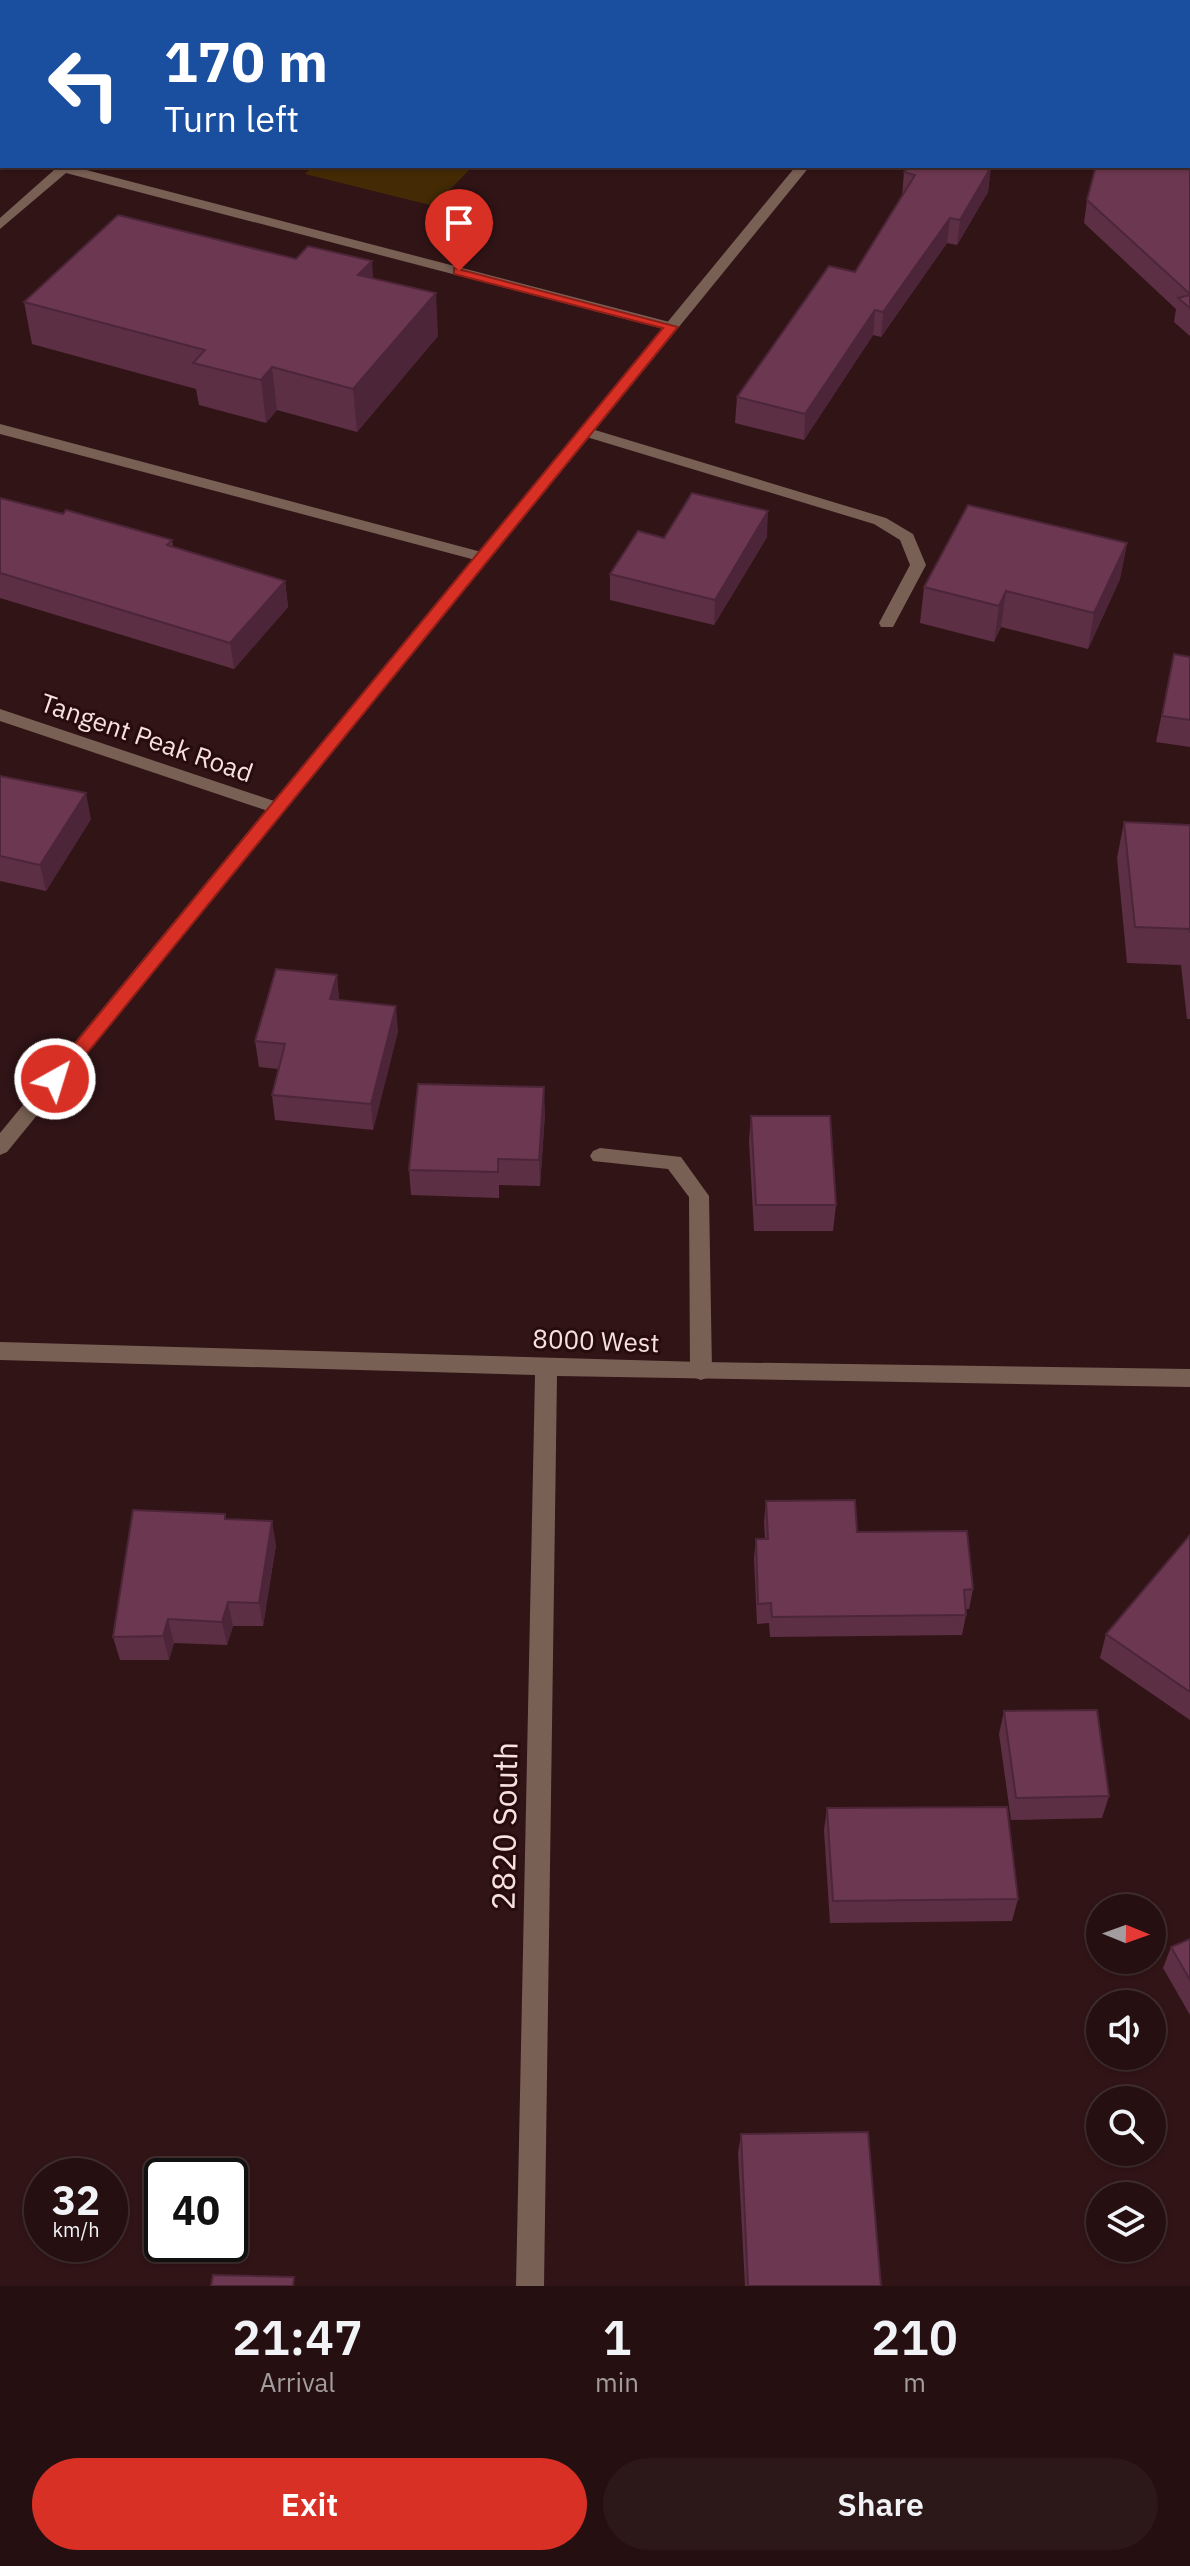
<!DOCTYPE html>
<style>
body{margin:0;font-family:"IBM Plex Sans",sans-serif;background:#2d1819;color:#f1f3f6;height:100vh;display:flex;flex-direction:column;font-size:30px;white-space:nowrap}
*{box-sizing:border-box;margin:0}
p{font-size:26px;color:#a39c9f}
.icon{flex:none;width:44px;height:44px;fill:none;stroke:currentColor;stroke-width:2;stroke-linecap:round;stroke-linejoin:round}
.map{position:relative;height:2286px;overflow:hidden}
.sheet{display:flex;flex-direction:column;background:#250f10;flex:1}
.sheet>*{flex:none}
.hud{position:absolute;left:0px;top:0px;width:1190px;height:168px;box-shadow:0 2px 6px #0004,0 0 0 2px #422f30;background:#1a4fa0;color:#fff;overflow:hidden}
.needle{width:52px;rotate:91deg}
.tools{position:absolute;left:1086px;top:1894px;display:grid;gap:16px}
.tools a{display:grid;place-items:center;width:80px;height:80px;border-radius:50%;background:#250f10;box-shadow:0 2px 6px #0004,0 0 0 2px #422f30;font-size:40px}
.speed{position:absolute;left:24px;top:2158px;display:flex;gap:16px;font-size:40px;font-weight:700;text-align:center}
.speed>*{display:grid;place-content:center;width:104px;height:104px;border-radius:50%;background:#250f10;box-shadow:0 2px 6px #0004,0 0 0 2px #422f30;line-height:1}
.speed small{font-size:20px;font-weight:400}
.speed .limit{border:4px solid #111;border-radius:12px;background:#fff;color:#111}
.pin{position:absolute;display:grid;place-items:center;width:68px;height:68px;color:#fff;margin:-82px -34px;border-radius:50% 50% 50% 0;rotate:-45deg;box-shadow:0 0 8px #0007}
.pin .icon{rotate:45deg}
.me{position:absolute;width:88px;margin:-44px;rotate:39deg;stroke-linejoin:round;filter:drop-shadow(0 0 6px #0008)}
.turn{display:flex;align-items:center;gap:28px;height:168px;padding:0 32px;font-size:36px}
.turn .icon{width:104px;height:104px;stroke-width:2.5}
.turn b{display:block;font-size:56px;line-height:68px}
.eta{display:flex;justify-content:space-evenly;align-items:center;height:136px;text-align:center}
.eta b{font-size:48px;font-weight:600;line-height:56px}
.cta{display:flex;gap:16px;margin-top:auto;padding:16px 32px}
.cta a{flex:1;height:92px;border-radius:48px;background:#d93025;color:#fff;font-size:32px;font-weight:600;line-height:92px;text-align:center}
.cta a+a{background:#2d1819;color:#f1f3f6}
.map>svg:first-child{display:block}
.green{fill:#452b05}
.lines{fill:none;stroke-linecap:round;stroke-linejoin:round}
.service{fill:#796055;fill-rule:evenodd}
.minor{fill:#796055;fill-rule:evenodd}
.tertiary{fill:#796055;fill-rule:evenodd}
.wall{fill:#5d2f45}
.shaded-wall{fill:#4c2638}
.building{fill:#6c3750;stroke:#4c2638;stroke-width:2}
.route{fill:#d93025;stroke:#8d1f18;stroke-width:2}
.labels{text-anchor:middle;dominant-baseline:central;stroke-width:6;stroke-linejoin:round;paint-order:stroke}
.street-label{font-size:26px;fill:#f6e1e0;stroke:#270b0d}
.near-street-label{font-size:32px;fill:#f6e1e0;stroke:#270b0d}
</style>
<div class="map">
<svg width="1190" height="2286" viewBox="0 0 1190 2286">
<rect width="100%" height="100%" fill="#311416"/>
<g class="green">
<path d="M0,0H175L2,2V127Z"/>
<path d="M313,166H456L470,169L434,206L305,174Z"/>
</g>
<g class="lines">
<g class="service">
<rect x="853" y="0" width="12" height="2"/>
<rect x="0" y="148" width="2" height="8"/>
<path d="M48,166H71L677,324L679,327L672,331L667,330L66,173L0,229V218L54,170Z"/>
<path d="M0,424L489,554L491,557L483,562L0,434Z"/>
<path d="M585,427L886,518L913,534L926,565L893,627H881L879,623L910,565L900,540L874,524L580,435L577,432Z"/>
<path d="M600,1148L681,1157L709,1196L712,1371L709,1377L701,1380L693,1377L690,1371L689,1197L668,1169L593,1161L590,1156L593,1151Z"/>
</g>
<g class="minor">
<path d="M1064,0H1084L1085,2H1065Z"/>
<rect x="1188" y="19" width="2" height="8"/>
<path d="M0,709L283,804L286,808L277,814L271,812L0,721Z"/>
</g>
<g class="tertiary">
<path d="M796,166H810L7,1152L0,1155V1133Z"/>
<path d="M0,1342L701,1362L1190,1369V1387L557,1376L544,2286H516L535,1375L0,1360Z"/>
</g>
</g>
<g class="wall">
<path d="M1190,76V336L1174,322L1176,309L1084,223L1087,200L1188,166Z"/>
<path d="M991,167L988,192L957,245L947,243L881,337L873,335L804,440L735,423L737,397L855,272L902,197L904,172Z"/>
<path d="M374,279L438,336L357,432L277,410L266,423L199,405L196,389L32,344L24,302Z"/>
<path d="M0,498L172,540L173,547L285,581L288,607L234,669L0,598Z"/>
<path d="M767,537L714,625L610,600V574L664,538Z"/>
<path d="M1127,543L1120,579L1088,649L1001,627L994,642L920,623L924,587Z"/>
<path d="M1174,654L1190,657V747L1156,742Z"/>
<path d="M0,776L91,819L46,891L0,881Z"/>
<path d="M1124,822L1190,825V1019H1187L1181,965L1127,963L1117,858Z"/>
<path d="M337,975L339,1000L398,1031L373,1130L275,1120L272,1095L278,1069L259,1067L255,1041Z"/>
<path d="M545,1113L540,1186L499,1185V1198L411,1195L409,1170Z"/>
<path d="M751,1116L836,1205L833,1231H754L749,1141Z"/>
<path d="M766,1501L857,1532L973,1589L969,1609H966V1615L962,1635L770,1637L769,1623L757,1624L754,1559L756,1539H765L764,1522Z"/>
<path d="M225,1514L226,1519L276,1545L263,1626H233L227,1645L174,1643L169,1660H120L113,1637Z"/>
<path d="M1190,1535V1720L1100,1658L1106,1634Z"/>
<path d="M1004,1711L1109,1796L1102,1818L1011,1820L999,1734Z"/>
<path d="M827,1808L1018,1899L1012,1921L830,1923L824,1830Z"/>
<path d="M1190,1939V2015L1163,1968L1171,1947Z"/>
<path d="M741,2134L881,2286H745L738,2153Z"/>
</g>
<g class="shaded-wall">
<path d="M626,0H658L656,2H624Z"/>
<path d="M991,167L988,192L957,245L960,220Z"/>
<path d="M950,218L947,243L881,337L883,312Z"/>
<path d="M372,261L375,303L358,275Z"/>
<path d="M436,293L438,336L357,432L353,389Z"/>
<path d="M875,310L873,335L804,440L805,414Z"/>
<path d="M272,367L277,410L266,423L261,380Z"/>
<path d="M768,511L767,537L714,625L715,600Z"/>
<path d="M1127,543L1120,579L1088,649L1094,613Z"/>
<path d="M285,581L288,607L234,669L230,643Z"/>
<path d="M1006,591L1001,627L994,642L999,606Z"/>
<path d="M86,793L91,819L46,891L40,865Z"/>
<path d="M337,975L339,1001L330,999Z"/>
<path d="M396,1006L398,1031L373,1130L371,1104Z"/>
<path d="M544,1087L545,1113L540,1186L539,1160Z"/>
<path d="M272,1521L276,1545L263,1626L259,1603Z"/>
<path d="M228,1602L233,1626L227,1645L222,1622Z"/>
<path d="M168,1619L174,1643L169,1660L163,1636Z"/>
</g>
<g class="building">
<path d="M479,0H626L624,2H488Z"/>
<path d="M1190,76V294L1087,200L1096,166H1188V79Z"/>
<path d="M909,166L991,167L960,220L950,218L883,312L875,310L805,414L737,397L829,266L855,272L915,175L904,172Z"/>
<path d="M118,215L296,259L308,246L372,261L358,275L436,293L353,389L272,367L261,380L193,363L205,350L24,302Z"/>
<path d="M1190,295V308L1178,298Z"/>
<path d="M692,493L768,511L715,600L610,574L638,531L664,538Z"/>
<path d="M0,498L63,514L66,510L172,540L167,545L285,581L230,643L0,573Z"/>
<path d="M968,505L1127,543L1094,613L1006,591L999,606L924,587Z"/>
<path d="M1174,654L1190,657V720L1162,716Z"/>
<path d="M0,776L86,793L40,865L0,856Z"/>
<path d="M1124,822L1190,825V933V929L1135,927Z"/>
<path d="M276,969L337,975L330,999L396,1006L371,1104L272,1095L285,1044L255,1041Z"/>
<path d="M418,1084L544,1087L539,1160L498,1159V1172L409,1170Z"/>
<path d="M751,1116H830L836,1205H756Z"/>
<path d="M855,1500L857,1532L967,1531L973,1589L964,1590L966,1615L772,1617L771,1603L758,1604L756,1539H768L766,1501Z"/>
<path d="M133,1510L225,1514V1519L272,1521L259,1603L228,1602L222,1622L168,1619L163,1636L113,1637Z"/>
<path d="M1190,1535V1692L1106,1634Z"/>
<path d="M1097,1710L1109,1796L1016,1798L1004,1711Z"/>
<path d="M1007,1807L1018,1899L833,1901L827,1808Z"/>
<path d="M1190,1939V1980L1171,1947Z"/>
<path d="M868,2132L881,2286H748L741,2134Z"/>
<path d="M213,2275L294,2277L293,2286H211Z"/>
</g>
<path class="route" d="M454,268L678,327L62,1084H49L46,1079L49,1075L663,328L454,274Z"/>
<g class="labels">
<g class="street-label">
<text transform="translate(147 737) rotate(19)">Tangent Peak Road</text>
<text transform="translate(596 1340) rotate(2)">8000 West</text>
</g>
<g class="near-street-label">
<text transform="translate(504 1826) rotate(-89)">2820 South</text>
</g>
</g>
</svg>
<div class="tools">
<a><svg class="needle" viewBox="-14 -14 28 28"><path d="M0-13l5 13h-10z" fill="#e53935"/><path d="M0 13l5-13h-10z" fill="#a39c9f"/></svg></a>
<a><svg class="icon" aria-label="sound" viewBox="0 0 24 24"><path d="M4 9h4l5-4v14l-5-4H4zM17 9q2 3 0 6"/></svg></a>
<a><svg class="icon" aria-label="search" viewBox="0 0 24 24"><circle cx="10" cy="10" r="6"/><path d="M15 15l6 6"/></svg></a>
<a><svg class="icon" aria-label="layers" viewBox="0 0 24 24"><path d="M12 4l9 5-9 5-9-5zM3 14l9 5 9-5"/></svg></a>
</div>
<div class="speed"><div>32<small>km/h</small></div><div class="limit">40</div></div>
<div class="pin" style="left:459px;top:271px;background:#d93025"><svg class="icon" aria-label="arrive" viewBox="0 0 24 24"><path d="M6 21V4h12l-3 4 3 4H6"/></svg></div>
<svg class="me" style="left:55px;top:1079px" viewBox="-20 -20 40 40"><circle r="17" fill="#d93025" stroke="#fff" stroke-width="3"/><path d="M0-11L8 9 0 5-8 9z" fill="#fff"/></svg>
<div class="hud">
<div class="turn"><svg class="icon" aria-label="left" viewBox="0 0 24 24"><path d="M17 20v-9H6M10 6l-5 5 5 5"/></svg><div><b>170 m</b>Turn left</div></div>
</div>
</div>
<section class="sheet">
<div class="eta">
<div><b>21:47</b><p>Arrival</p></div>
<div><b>1</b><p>min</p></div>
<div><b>210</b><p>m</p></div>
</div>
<div class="cta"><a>Exit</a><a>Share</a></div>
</section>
